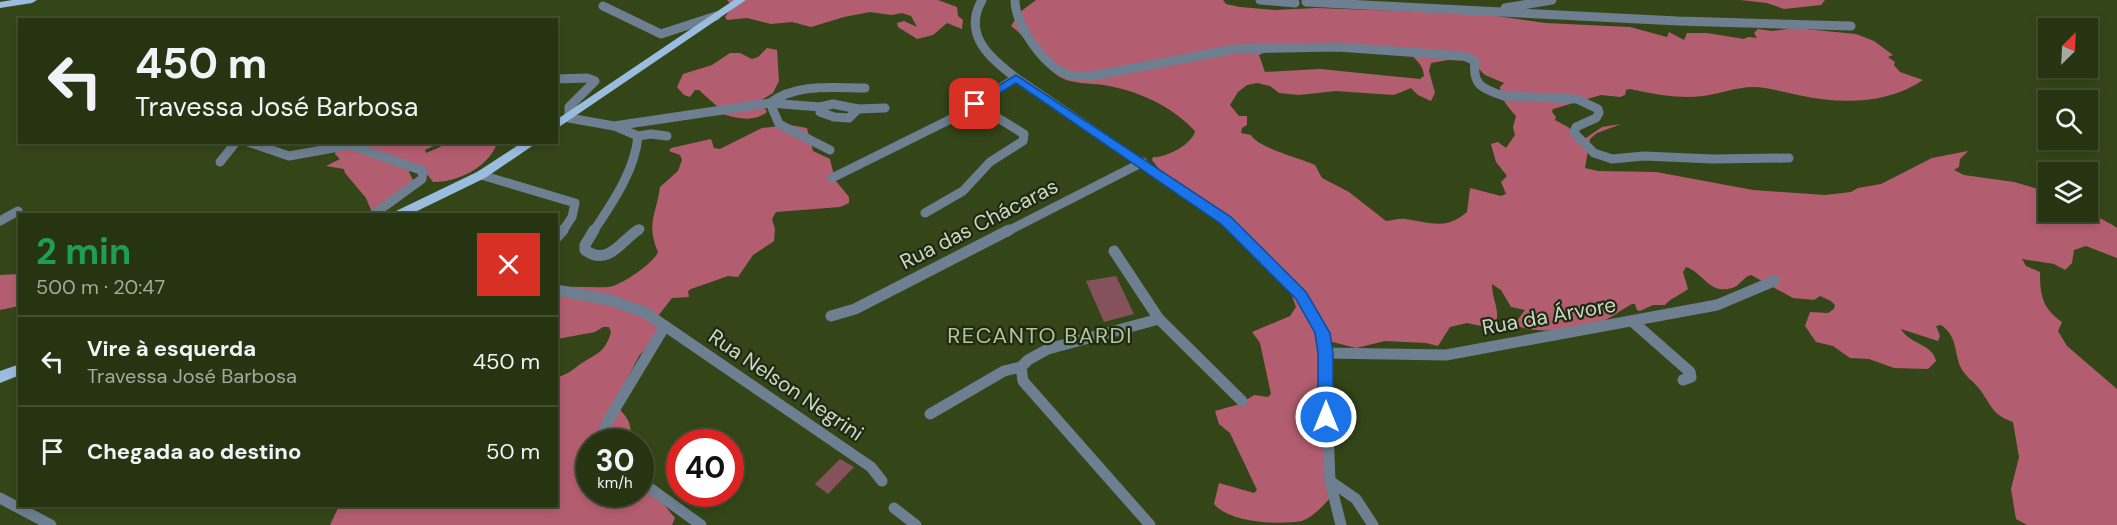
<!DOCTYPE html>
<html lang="pt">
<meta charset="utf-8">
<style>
body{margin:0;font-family:"DM Sans",sans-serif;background:#2f3c1b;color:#f1f3f6;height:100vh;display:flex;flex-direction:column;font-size:22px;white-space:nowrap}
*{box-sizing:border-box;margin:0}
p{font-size:20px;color:#a4aa9f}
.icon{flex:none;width:33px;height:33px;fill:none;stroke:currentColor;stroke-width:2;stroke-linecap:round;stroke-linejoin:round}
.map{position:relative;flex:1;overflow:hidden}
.side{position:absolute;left:18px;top:213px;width:540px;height:294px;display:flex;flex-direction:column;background:#273412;border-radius:0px;box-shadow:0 3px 9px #0003,0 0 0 2px #434f32}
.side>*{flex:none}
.hud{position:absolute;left:18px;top:18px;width:540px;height:126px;border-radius:0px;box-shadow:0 3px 9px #0003,0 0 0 2px #434f32;background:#273412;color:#f1f3f6;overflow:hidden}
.needle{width:39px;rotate:24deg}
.buttons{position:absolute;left:2038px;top:18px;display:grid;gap:12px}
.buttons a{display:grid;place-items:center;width:60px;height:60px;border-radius:0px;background:#273412;box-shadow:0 3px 9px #0003,0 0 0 2px #434f32;font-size:30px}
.speed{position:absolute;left:576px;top:429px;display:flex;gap:12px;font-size:30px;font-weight:700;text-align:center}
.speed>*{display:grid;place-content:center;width:78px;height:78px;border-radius:50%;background:#273412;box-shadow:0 3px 9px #0003,0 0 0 2px #434f32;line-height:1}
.speed small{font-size:15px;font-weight:400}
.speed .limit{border:9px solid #d22;background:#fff;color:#111}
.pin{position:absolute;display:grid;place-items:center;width:51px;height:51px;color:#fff;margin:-26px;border-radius:12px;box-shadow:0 3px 9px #0006}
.me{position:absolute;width:66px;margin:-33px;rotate:0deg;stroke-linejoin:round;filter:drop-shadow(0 0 4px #0008)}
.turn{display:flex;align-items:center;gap:21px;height:126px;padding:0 18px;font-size:27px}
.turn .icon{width:78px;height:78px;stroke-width:2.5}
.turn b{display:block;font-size:42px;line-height:51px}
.round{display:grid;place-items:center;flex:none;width:63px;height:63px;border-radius:0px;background:#2f3c1b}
.summary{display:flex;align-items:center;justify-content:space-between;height:102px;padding:0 18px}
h1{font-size:36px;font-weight:700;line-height:45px;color:#1e9e55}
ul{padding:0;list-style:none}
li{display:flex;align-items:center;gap:18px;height:90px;padding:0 18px;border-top:2px solid #434f32}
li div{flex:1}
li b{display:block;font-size:22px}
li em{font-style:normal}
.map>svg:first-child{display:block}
.green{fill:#85525b}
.forest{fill:#b35e70;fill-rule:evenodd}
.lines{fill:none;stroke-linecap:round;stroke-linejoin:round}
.minor-far1{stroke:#6d7f90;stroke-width:9}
.minor{stroke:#6d7f90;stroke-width:11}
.major{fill:#99bcdf;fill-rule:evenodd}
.route{fill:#1a73e8;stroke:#114b97;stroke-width:1.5}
.labels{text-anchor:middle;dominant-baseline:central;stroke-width:4.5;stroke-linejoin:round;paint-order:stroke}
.street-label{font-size:21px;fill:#cdd9bf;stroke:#202915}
.neighbourhood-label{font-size:22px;letter-spacing:1.5px;fill:#b1c895;stroke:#202915}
</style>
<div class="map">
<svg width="2117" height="525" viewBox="0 0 2117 525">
<rect width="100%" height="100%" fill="#344618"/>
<g class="green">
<path d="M1116,276L1134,314L1104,322L1086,281Z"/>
<path d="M840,459L854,467L828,494L815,484Z"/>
</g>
<g class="forest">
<path d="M727,0H938L957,7L958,16L963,20L962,29L947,23L933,35L917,39L898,27L897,23L904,21L917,27L911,16L902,13L891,15L870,12L844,17L811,27L792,22L771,24L747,18L727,20L725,17L733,6Z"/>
<path d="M1036,0H1223L1226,4L1240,7L1274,10L1317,8L1483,14L1545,23L1630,27L1667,37L1669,32L1684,40L1687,33H1707L1744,39L1748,37L1757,38L1754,33L1758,29L1772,31L1795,28L1856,34L1874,41L1893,55L1888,57L1895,62L1894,65L1900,72L1923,80C1886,105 1840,104 1798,95C1783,92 1768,87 1753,87C1736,87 1720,94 1703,96C1677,99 1655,94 1630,89L1626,90L1625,95L1620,97L1601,95L1553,109L1552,112L1556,117L1555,120L1568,127L1583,140L1602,127L1621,124L1597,133L1590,139L1585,168L1598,171L1656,172L1753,190L1825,195L1851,192L1858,188L1881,184L1932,158L1968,151L1960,159L1959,167L1954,170L1964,175L2014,182L2049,192V212L2088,211C2097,218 2108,221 2117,228V258L2086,246L2074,250L2072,263L2065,270L2054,264L2022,259L2026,266L2040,272C2040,295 2042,308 2062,322L2058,331L2067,346L2117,389V525H2027L2016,519L2011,489L2019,457L2013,422C1992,414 1993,408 1981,391C1975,382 1964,376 1960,366C1954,350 1957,336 1941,325L1936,326L1940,336L1938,341L1901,329C1909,344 1933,344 1936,361L1928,369L1894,368L1869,359L1850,358L1833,346L1816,342L1805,326L1810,312L1828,313L1834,309L1835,305L1831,301L1820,296L1814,300L1793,298L1751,275C1743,277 1740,286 1732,288C1709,295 1704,273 1686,267L1683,272L1688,289C1679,296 1672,297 1665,305H1653L1640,311L1637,310L1635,304H1632C1622,309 1613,317 1603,321C1582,329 1538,335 1518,326L1517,321L1525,310L1511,307L1501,290L1492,284C1492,301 1500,307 1496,325L1486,327L1467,323L1450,327L1438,346L1426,343L1385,341L1356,348L1321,339C1317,362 1322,385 1319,408L1330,498C1322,507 1314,516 1302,521C1278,525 1230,523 1214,504L1219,483L1254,493L1257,490L1230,433L1219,424L1215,411L1240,404L1254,395L1268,397L1271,394L1260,343L1252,332L1290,316L1296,307L1292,296L1267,264L1237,236L1204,211L1191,193L1159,169L1152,160L1153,157C1166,158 1193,144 1195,131C1172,106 1137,90 1103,85C1090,83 1073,84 1062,78C1040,66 1031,40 1011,26L1020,12ZM1328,50L1411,55C1418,61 1423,66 1424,76L1420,79L1320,69L1265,72L1259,55L1266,52ZM1448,60L1471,61L1485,75L1504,83L1500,87C1500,99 1509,108 1516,116L1513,127L1515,135L1506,148L1498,142L1491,144L1496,162L1507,176L1501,182L1506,194L1501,196L1470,188L1467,212C1445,231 1430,222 1405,219C1399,218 1392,221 1386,221L1349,192L1322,178L1315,165C1300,158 1258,148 1251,135L1241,133L1242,128L1247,125V116H1239L1230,105L1238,92L1247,85L1257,83L1270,86L1279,93L1299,95L1336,91L1394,95L1411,88L1418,95L1431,101L1435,93L1429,71L1431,63Z"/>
<path d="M1740,0H1825L1821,5L1784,9L1767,3Z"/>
<path d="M767,48L777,50L779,81L773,93L760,101L767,112C753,123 738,118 722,114L720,109L699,90H695L690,97L684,95L677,87L683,74L712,65L730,53H740L752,59L758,57Z"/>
<path d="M790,125L807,128L813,151L830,159L835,180L849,197V203L840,207L776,212L772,219L775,229L774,241L753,255L738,277L728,276L691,289L688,291L689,297L672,298L658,316L659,333L639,356L614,404C626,415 637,427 626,442H590V494H640L641,480L652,490L675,518L672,525H330L339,506H556L557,377C568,375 573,369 582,363C597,353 605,353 611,332L609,327H603L595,332L557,339V287C574,286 592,288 609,287C620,286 654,263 658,252C646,223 656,216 660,187L678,171L682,160L680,155L669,151L671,148L711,139L714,148L720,149L762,128Z"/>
<path d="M338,143H436V145L425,150L426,153L440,147L444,143H497C490,166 457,183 433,182L426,173L411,169L409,172L414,182L379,210H371L366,198L345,173L344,169L326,166L340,159L335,154Z"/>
<path d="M19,274V306L0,310V275Z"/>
</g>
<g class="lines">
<g class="minor-far1">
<path d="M982,0C962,35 990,58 1016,78L1226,221L1237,232"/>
<path d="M1015,0C1015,24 1042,63 1064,73C1072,77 1083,76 1092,76L1235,49L1337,47L1464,56L1475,61C1472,85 1482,89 1504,96L1577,99L1598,109L1599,113L1596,118L1576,127L1574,133L1594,153L1612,159L1644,156L1713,159L1789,158"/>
<path d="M1260,0L1295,3"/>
<path d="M1306,2L1678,21L1851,26"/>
<path d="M603,6L661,34L716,16"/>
<path d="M1505,8L1552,0"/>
<path d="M556,79L587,78L595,81L569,107V118L614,126L770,103L820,107L833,104L858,109L885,108"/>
<path d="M820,107V112L834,117L849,118L858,109"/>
<path d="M617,127L638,136L651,134L667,136"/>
<path d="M248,142L289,156L350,145L423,171L422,179L374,214"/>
<path d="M830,150L779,124L770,103C796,83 834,88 865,88"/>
<path d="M220,162L236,142"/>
<path d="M481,175L575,203L572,217L562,232"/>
<path d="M832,178L953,118L1016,78"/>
<path d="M925,213L963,191L990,162L1023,141L1024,134L975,104"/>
<path d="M0,221L18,211"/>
<path d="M593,232C612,203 635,171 638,136"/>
<path d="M635,232L640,229"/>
<path d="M1006,232L1143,162"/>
</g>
<g class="minor">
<path d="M594,230L585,245V250C608,267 621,241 638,230"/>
<path d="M1235,230C1272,266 1317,300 1325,353L1330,481L1341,525"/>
<path d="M556,238L563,230"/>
<path d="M1114,251L1159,319L1242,401"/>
<path d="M556,290L610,300L646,313L871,467L882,481"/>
<path d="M831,316L855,309L1009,230"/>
<path d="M1632,321L1690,372L1691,377L1683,380"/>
<path d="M1325,353L1446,355L1717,305L1774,281"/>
<path d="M1021,367L1023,381L1150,525"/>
<path d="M930,414L1004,371L1021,367L1028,360L1048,349L1159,319"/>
<path d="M603,442L601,438L610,417L665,326"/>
<path d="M640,481L701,525"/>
<path d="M1330,481L1356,499L1373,525"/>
<path d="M0,498L51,525"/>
<path d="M894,508L916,525"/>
</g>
<g class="major">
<path d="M12,0H37L32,3L0,8V2Z"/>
<path d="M734,0H746L556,129V120Z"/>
<path d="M523,142H538L485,178L411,214H395L396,211L477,172Z"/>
<path d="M20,364V375L0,383V371Z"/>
</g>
</g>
<path class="route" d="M1016,75L1231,217L1306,292L1330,333L1333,353V417L1331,421L1326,423L1320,421L1318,417V353L1315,333L1296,299L1221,224L1016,83L979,106L975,107L969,104Z"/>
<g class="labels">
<g class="street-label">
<text transform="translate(979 224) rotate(-27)">Rua das Chácaras</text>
<text transform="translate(1549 316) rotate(-10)">Rua da Árvore</text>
<text transform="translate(786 385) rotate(34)">Rua Nelson Negrini</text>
</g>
<g class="neighbourhood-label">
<text x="1040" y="335">RECANTO BARDI</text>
</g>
</g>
</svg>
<div class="buttons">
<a><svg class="needle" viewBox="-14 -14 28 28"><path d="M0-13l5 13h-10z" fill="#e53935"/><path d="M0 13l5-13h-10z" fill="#a4aa9f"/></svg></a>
<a><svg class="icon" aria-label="search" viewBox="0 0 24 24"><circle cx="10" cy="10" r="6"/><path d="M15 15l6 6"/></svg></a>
<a><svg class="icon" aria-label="layers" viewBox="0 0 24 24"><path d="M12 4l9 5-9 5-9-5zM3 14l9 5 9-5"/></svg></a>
</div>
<div class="speed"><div>30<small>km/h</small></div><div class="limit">40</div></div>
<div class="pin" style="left:975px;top:104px;background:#d93025"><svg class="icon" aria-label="arrive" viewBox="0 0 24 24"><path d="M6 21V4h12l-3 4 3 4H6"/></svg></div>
<svg class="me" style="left:1326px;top:417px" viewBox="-20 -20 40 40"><circle r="17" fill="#1a73e8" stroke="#fff" stroke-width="3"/><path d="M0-11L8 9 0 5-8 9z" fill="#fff"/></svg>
<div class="hud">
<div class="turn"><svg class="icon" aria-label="left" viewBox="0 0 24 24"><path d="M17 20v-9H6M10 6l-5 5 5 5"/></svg><div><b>450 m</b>Travessa José Barbosa</div></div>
</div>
<section class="side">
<div class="summary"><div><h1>2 min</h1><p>500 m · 20:47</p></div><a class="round" style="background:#d93025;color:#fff"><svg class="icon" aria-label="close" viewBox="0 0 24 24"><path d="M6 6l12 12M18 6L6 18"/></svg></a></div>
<ul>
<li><svg class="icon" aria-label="left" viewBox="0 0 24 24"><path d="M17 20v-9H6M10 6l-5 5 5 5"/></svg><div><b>Vire à esquerda</b><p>Travessa José Barbosa</p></div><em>450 m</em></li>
<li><svg class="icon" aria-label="arrive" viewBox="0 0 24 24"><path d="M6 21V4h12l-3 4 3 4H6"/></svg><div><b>Chegada ao destino</b></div><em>50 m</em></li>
</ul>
</section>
</div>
